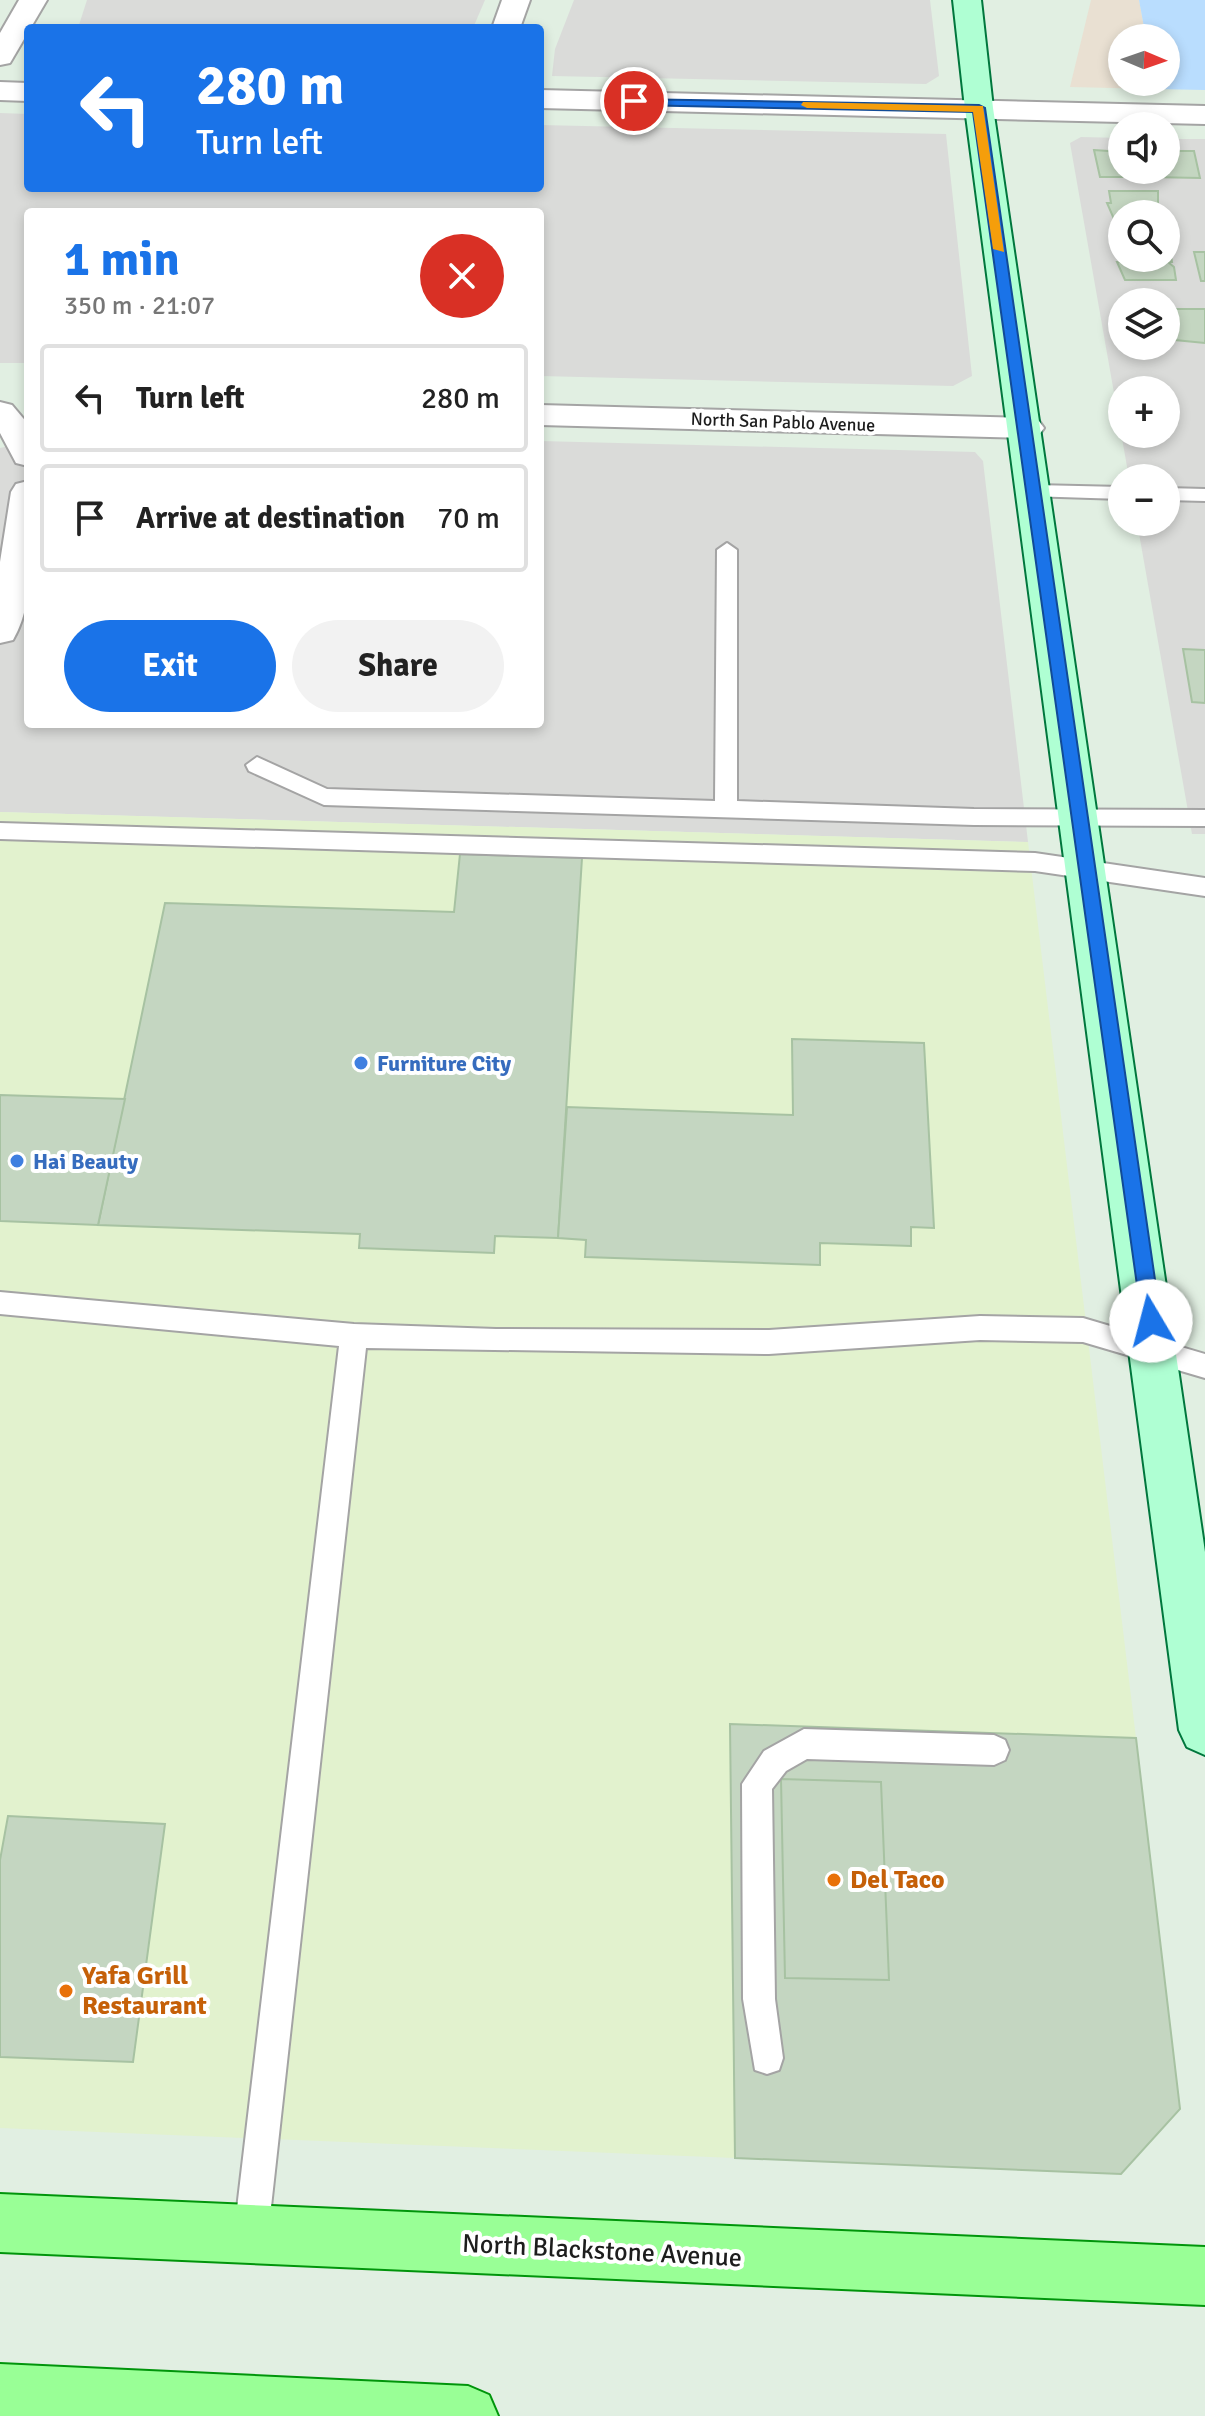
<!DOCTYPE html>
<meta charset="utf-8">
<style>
body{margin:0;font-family:Signika,sans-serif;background:#f2f2f2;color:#222;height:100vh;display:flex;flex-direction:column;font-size:30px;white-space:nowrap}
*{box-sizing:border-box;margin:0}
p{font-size:26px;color:#767676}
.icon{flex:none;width:44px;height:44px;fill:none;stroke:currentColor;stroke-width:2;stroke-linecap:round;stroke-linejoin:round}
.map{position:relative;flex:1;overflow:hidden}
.panel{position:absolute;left:24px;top:208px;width:520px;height:520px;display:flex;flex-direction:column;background:#fff;border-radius:8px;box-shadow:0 4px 12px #0003}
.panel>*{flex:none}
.hud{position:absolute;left:24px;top:24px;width:520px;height:168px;border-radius:8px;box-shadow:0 4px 12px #0003;background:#1a73e8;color:#fff;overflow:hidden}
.needle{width:52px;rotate:92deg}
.fabs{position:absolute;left:1108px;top:24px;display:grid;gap:16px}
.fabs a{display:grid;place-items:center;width:72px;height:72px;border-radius:50%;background:#fff;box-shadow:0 4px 12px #0003;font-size:40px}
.pin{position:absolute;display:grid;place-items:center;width:68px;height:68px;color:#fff;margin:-34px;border:4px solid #fff;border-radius:50%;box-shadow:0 2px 8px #0007}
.me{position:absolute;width:88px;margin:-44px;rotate:352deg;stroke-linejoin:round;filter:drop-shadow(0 0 6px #0008)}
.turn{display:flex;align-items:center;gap:28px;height:168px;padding:0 40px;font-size:36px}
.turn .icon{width:104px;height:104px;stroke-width:2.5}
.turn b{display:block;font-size:56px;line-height:68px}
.round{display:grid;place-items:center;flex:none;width:84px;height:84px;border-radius:42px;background:#f2f2f2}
.overview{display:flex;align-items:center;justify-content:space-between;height:136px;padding:0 40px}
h1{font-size:48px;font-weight:700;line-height:60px;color:#1a73e8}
.cta{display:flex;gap:16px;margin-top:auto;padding:16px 40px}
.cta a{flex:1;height:92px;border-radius:48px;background:#1a73e8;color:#fff;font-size:32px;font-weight:700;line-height:92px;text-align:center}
.cta a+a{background:#f2f2f2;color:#222}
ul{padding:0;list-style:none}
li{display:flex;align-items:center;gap:24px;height:108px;margin:0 16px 12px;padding:0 24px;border:4px solid #e0e0e0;border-radius:8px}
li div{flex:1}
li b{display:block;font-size:30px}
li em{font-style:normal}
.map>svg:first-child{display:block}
.residential{fill:#dadbd9;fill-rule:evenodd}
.commercial{fill:#e2f2ce}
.industrial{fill:#e9e0d2}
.park{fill:#b9ddfe}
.building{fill:#c4d6c1;stroke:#a7c2a2;stroke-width:2}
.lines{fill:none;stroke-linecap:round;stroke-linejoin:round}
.lane-casing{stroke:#a4a4a4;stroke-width:4}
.street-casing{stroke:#a4a4a4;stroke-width:4}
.secondary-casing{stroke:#00773d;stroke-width:4}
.primary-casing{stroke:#00950b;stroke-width:4}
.lane{fill:#fff;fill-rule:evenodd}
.street{fill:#fff;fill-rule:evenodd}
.secondary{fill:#afffd3;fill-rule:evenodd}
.primary{fill:#99ff96;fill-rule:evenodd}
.route{fill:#1a73e8;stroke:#114b97;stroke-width:2}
.slow{fill:#f59e0b}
.shop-dot{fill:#3f7fe0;stroke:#fff;stroke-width:3}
.food-dot{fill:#e8710a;stroke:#fff;stroke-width:3}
.labels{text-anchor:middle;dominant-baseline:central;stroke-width:8;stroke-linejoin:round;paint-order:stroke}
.far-street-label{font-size:18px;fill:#1d1d1d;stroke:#fff}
.shop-label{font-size:22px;font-weight:bold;fill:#366cbe;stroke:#fff;text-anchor:start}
.near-food-label{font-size:26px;font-weight:bold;fill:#c56008;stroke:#fff;text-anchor:start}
.near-street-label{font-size:26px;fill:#1d1d1d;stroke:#fff}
</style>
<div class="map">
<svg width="1205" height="2416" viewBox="0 0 1205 2416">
<rect width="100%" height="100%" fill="#e1efe2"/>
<g class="residential">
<path d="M87,0H485L473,28H78Z"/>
<path d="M574,0H930L939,76L926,84L552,76L555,49Z"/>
<path d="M0,113L28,114V188H540V125L946,134L972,376L953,386L540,376V212H28V363H0Z"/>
<path d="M1081,137L1122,138V170H1166V139H1205V834H1192L1137,522H1166V478H1129L1070,143ZM1122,214H1166V258H1122ZM1122,302H1166V346H1122ZM1122,390H1166V434H1122Z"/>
<path d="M540,441L975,452L983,461L1028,842L0,812V448L28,442V724H540Z"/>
</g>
<path class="commercial" d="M0,812L1028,842L1136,1738L730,1724L735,2158L0,2128Z"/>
<path class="industrial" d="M1091,0H1139L1146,38H1122V82H1154L1155,89L1070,87Z"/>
<path class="park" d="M1139,0H1205V90L1155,89L1154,82H1166V38H1146Z"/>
<g class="building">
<path d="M1094,150L1122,152V170H1148L1150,177H1100Z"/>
<path d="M1173,151H1194L1200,178L1150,177L1148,170H1166V153Z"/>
<path d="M1109,191H1158V207L1163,214H1122V219H1114L1107,203H1111Z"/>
<path d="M1114,219H1122V249L1117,237H1113L1112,232H1116Z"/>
<path d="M1119,249L1122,258H1166V250H1170L1172,262H1168L1174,267L1176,280H1125L1117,262H1122Z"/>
<path d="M1194,252H1205V281H1201Z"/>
<path d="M1166,309H1169L1175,340H1166Z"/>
<path d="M1169,309H1205V343L1175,340Z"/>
<path d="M1183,649L1205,650V703L1192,702Z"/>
<path d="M460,854L582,858L558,1238L495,1236L494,1253L359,1248L360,1234L98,1225L165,903L454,912Z"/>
<path d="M792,1039L924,1043L934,1228L911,1227V1246L820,1243V1265L585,1257L586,1240L558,1238L567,1107L793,1115Z"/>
<path d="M0,1095L125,1099L98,1225L0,1221Z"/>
<path d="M730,1724L1136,1738L1180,2109L1121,2174L735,2158Z"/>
<path d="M781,1779L881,1782L889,1980L785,1978Z"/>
<path d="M8,1816L165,1824L133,2062L0,2057V1860Z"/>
</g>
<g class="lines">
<defs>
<g id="lane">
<path d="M1035,485L1122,487V499L1028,496L1025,491L1028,486Z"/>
<path d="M1166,488L1205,489V501L1166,500Z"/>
<path d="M727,543L737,550V801L974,809L1205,810V826L974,825L324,805L249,771L246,765L257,757L327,789L715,801L717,550Z"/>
<path d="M0,823L1035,853L1205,878V896L1035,871L0,839Z"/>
<path d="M0,1292L354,1324L496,1329L769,1330L980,1316L1083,1318L1205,1354V1378L1083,1342L980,1340L769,1354L366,1348L268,2234L263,2246L251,2251L239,2246L234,2234L339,1346L0,1314Z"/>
<path d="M804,1729L994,1735L1005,1740L1009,1750L1005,1760L994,1765L807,1759L786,1771L772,1789L775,1999L783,2058L779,2070L767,2074L755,2070L743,1999L742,1784L764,1751Z"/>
</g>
<g id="street">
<path d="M19,0H47L10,63L0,65V33Z"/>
<path d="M502,0H530L520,28H492Z"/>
<path d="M0,82L28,83V101L0,100Z"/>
<path d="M540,90L1205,106V124L540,108Z"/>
<path d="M0,402L12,405L28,424V466L16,463L0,433Z"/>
<path d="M540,405L1027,418L1039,421L1044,428L1039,435L1027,438L540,425Z"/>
<path d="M28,481C28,530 39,596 13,640L0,643V562L11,492L16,484Z"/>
</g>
<path id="secondary" d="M953,0H981L993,108L1205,1552V1755L1187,1747L1179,1730L965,108Z"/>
<g id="primary">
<path d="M0,2194L1205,2247V2305L0,2252Z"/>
<path d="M0,2364L468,2386L489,2395L498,2416H0Z"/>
</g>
</defs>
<use href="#lane" class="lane-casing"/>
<use href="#street" class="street-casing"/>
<use href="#secondary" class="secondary-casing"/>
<use href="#primary" class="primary-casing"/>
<use href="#lane" class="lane"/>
<use href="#street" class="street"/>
<use href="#secondary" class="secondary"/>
<use href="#primary" class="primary"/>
</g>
<path class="route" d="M630,99L979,105L985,108L1161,1321L1158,1327L1151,1329L1142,1321L973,112L634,105L628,101Z"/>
<path class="slow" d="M803,102L983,106L1004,252L993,249L973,112L807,108L801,105Z"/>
<g class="shop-dot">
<circle cx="361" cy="1063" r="8"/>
<circle cx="17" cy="1161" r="8"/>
</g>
<g class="food-dot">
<circle cx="834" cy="1880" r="8"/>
<circle cx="66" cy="1991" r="8"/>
</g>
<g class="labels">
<g class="far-street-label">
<text transform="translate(783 422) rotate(2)">North San Pablo Avenue</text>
</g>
<g class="shop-label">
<text x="377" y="1063">Furniture City</text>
<text x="33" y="1161">Hai Beauty</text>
</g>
<g class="near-food-label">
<text x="850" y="1880">Del Taco</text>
<text x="82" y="1976">Yafa Grill<tspan x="82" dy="30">Restaurant</tspan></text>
</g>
<g class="near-street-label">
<text transform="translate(602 2251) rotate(3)">North Blackstone Avenue</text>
</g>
</g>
</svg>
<div class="fabs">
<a><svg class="needle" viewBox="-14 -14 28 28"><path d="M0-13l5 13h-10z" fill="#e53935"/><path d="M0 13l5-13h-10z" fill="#767676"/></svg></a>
<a><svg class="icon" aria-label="sound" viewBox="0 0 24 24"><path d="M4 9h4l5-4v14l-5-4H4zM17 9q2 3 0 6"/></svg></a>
<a><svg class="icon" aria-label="search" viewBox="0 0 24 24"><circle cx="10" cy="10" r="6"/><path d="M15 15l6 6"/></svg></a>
<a><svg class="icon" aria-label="layers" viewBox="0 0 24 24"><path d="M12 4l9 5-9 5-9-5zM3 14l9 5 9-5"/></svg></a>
<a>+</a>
<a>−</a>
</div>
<div class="pin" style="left:634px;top:101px;background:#d93025"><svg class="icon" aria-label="arrive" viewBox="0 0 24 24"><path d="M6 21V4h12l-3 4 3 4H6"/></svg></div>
<svg class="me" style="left:1151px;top:1321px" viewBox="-20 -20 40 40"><circle r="19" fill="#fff"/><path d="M0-13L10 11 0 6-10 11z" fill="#1a73e8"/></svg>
<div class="hud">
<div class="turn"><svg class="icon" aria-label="left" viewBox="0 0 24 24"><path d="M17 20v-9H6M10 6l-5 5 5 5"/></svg><div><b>280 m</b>Turn left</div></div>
</div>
<section class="panel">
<div class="overview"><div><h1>1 min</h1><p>350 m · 21:07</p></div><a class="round" style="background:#d93025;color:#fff"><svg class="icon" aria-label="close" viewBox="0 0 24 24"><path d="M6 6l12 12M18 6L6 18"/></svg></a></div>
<ul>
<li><svg class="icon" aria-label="left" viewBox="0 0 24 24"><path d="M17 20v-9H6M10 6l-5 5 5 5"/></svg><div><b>Turn left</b></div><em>280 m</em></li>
<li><svg class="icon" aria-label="arrive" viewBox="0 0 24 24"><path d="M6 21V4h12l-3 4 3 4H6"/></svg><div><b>Arrive at destination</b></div><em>70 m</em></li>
</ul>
<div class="cta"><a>Exit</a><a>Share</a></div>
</section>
</div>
